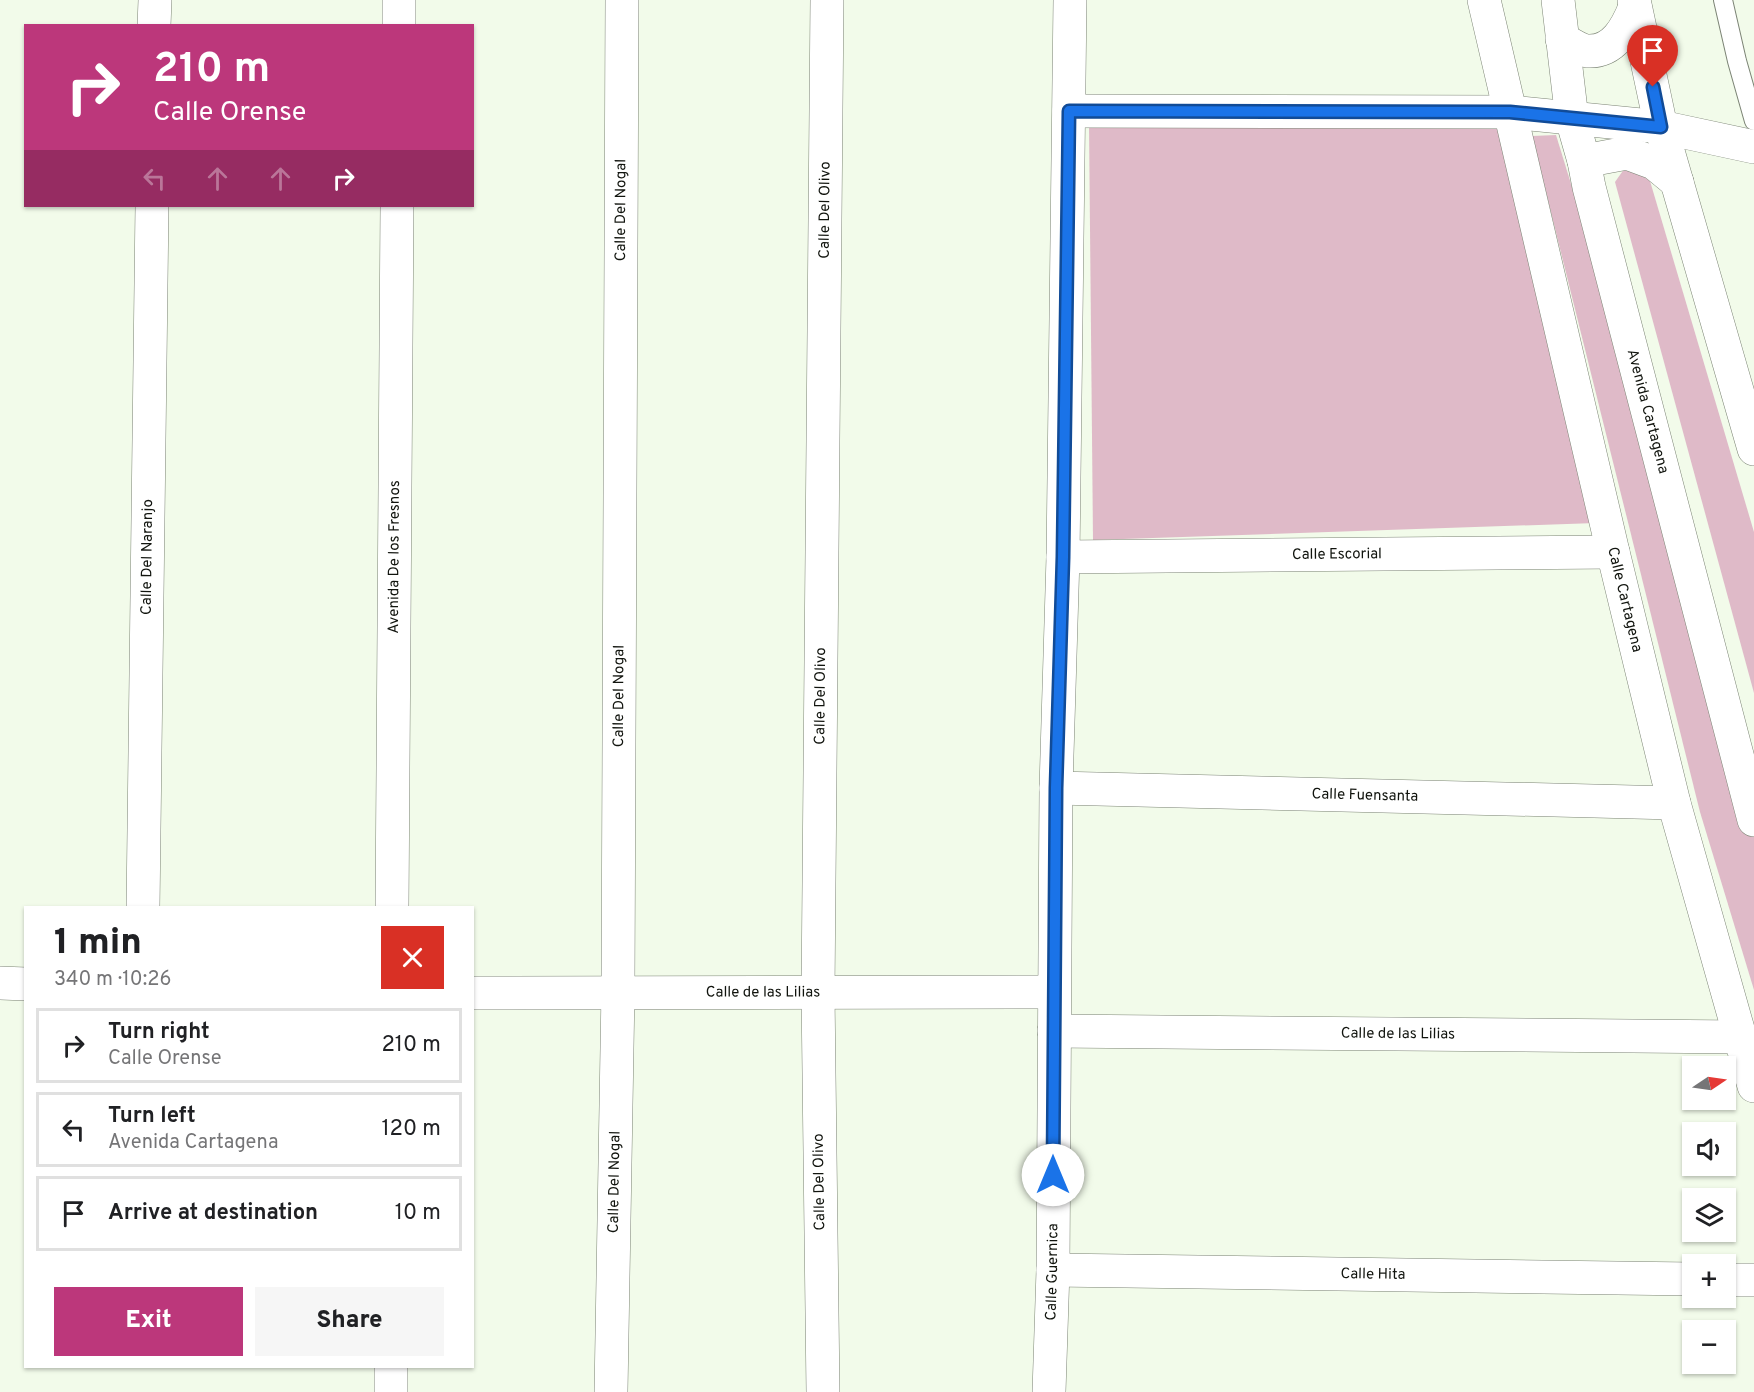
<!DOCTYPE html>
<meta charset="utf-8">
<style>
body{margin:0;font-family:Overpass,sans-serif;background:#f6f6f6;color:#202124;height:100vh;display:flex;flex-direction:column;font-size:22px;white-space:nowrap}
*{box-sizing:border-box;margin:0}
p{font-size:20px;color:#757577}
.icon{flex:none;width:33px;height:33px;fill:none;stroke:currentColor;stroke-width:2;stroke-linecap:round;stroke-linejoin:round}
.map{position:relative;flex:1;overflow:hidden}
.drawer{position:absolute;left:24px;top:906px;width:450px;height:462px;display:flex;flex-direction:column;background:#fff;border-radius:0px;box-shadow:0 2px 4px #0004}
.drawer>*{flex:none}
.hud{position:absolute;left:24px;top:24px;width:450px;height:183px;border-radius:0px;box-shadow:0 2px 4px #0004;background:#bc377b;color:#fff;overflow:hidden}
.needle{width:39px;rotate:77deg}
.buttons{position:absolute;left:1682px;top:1056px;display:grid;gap:12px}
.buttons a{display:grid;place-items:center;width:54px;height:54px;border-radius:0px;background:#fff;box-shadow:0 2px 4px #0004;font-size:30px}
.pin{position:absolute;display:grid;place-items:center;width:51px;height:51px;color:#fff;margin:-62px -26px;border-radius:50% 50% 50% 0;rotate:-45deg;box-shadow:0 0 6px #0007}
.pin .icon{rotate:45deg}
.me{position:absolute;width:66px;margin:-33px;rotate:0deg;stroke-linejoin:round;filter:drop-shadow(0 0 4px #0008)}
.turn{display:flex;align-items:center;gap:21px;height:126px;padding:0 30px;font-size:27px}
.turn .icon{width:78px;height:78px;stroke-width:2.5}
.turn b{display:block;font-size:42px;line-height:51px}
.lanes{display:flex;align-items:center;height:57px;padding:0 30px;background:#0003;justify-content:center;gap:30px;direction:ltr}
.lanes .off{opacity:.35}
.round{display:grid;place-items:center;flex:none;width:63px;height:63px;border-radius:0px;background:#f6f6f6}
.overview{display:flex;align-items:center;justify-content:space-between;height:102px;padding:0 30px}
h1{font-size:36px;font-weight:800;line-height:45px}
.cta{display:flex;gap:12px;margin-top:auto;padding:12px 30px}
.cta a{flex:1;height:69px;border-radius:0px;background:#bc377b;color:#fff;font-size:24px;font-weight:800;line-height:69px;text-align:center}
.cta a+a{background:#f6f6f6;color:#202124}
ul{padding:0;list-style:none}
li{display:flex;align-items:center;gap:18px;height:75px;margin:0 12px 9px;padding:0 18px;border:3px solid #e0e0e0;border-radius:0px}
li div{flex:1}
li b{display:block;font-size:22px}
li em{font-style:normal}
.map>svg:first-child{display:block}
.green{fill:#dfbac8}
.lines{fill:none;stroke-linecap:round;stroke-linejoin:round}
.service-casing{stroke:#7c8475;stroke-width:20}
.minor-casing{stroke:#7c8475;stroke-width:34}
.tertiary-casing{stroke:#7c8475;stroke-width:34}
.service{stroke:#fff;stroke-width:18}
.minor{stroke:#fff;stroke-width:33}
.tertiary{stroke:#fff;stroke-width:33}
.route-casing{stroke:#114b97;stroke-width:15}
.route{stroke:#1a73e8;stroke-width:10}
.labels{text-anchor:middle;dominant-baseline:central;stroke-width:4.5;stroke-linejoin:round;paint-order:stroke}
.street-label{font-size:15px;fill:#11140e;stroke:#fff}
</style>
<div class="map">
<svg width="1754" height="1392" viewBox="0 0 1754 1392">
<rect width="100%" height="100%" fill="#f2fbea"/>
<g class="green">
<path d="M1504,119L1596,523L1093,540L1089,124Z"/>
<path d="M1556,135L1632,382L1754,809V990L1700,812L1532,136Z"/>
<path d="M1627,165L1650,181L1754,532V693L1615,182Z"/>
</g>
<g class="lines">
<defs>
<path id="service" d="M1723,0L1737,61L1754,121"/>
<g id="minor">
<path id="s1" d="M1484,0L1613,552L1674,803L1754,1086"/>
<path d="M154,26L155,0"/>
<path d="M1069,111L1510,112L1661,127L1754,147"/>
<path id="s2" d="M1063,557L1613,552"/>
<path id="s3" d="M1056,788L1674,803"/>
<path id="s4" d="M143,908L152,206"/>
<path d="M0,983L26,984"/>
<path id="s5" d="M472,993L1054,992"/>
<path id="s6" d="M1054,1031L1741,1037"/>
<path id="s7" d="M1053,1270L1692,1279"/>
<path d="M1725,1280H1754"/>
<path id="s8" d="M611,1392L618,991L622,0"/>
<path id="s9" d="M823,1392L818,993L827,0"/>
<path id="s10" d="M1049,1392L1053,1270L1056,788L1063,557L1070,0"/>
</g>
<g id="tertiary">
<path id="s11" d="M1558,0L1572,119L1584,161L1589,187L1754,820"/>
<path d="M1634,0L1661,127L1754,449"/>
<path d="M399,26V0"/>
<path d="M1562,39C1569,43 1579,50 1587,51C1614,53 1627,27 1635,7"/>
<path d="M1584,161L1627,153L1654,163L1677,182"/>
<path id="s12" d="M392,908L397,206"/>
<path d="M391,1392V1366"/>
</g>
</defs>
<use href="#service" class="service-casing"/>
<use href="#minor" class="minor-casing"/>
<use href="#tertiary" class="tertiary-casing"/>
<use href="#service" class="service"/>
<use href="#minor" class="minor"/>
<use href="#tertiary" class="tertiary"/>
</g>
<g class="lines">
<defs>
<path id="route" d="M1053,1175L1056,788L1063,557L1069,111L1510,112L1661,127L1653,87"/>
</defs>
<use href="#route" class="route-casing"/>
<use href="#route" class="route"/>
</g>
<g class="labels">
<g class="street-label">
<text stroke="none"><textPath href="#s8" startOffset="1182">Calle Del Nogal</textPath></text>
<text stroke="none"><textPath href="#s9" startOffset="1182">Calle Del Olivo</textPath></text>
<text stroke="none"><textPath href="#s11" startOffset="422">Avenida Cartagena</textPath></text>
<text stroke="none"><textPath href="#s2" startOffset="274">Calle Escorial</textPath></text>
<text stroke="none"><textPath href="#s4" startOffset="351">Calle Del Naranjo</textPath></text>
<text stroke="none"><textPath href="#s12" startOffset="351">Avenida De los Fresnos</textPath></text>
<text stroke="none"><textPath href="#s1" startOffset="616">Calle Cartagena</textPath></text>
<text stroke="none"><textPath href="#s8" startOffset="696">Calle Del Nogal</textPath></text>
<text stroke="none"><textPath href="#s9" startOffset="696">Calle Del Olivo</textPath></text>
<text stroke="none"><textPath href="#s3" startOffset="309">Calle Fuensanta</textPath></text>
<text stroke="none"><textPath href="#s5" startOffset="291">Calle de las Lilias</textPath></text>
<text stroke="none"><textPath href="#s6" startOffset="344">Calle de las Lilias</textPath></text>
<text stroke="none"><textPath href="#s8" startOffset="210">Calle Del Nogal</textPath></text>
<text transform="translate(820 1182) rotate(-91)">Calle Del Olivo</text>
<text stroke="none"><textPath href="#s10" startOffset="120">Calle Guernica</textPath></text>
<text stroke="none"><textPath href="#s7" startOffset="320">Calle Hita</textPath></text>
</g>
</g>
</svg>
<div class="buttons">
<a><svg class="needle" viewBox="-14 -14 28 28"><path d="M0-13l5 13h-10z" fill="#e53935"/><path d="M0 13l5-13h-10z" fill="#757577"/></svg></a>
<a><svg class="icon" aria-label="sound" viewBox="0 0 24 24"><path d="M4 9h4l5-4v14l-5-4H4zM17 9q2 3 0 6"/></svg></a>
<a><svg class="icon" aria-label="layers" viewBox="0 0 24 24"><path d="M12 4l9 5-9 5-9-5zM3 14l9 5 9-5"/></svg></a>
<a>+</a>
<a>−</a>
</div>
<div class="pin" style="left:1653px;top:87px;background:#d93025"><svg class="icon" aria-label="arrive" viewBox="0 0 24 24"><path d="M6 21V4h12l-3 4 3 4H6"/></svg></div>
<svg class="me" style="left:1053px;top:1175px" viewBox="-20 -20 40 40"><circle r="19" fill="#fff"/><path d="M0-13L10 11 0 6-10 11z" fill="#1a73e8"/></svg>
<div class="hud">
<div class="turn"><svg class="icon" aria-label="right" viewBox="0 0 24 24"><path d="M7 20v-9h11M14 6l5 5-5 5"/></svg><div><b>210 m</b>Calle Orense</div></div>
<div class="lanes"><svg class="icon off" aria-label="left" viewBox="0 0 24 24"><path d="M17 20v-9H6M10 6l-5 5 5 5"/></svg><svg class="icon off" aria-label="ahead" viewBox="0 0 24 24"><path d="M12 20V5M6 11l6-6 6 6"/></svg><svg class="icon off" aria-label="ahead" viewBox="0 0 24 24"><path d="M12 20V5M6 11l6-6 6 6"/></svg><svg class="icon" aria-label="right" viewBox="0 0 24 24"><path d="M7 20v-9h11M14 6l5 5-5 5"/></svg></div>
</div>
<section class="drawer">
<div class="overview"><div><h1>1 min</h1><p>340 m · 10:26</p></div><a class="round" style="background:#d93025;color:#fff"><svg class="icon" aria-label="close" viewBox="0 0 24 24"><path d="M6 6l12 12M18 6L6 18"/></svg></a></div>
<ul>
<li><svg class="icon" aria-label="right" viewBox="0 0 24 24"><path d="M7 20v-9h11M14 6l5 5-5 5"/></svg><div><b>Turn right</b><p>Calle Orense</p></div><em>210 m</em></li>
<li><svg class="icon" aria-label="left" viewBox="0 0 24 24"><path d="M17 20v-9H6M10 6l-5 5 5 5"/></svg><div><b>Turn left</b><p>Avenida Cartagena</p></div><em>120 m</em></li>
<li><svg class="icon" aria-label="arrive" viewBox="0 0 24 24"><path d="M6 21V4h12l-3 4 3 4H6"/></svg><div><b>Arrive at destination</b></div><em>10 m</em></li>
</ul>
<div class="cta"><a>Exit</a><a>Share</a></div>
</section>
</div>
